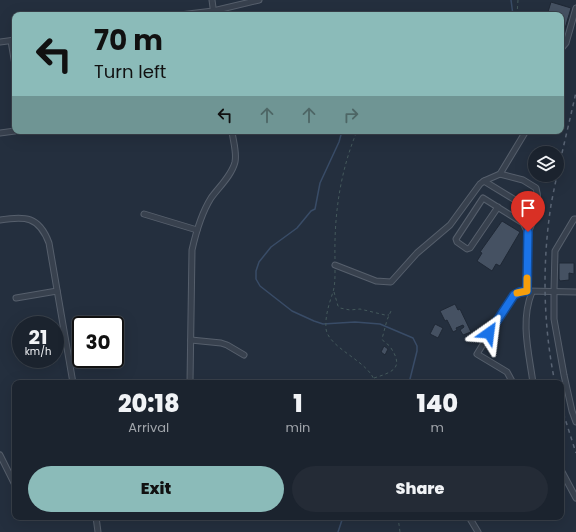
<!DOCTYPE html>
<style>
body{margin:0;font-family:Poppins,sans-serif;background:#242b36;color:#f1f3f6;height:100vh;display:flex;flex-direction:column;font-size:15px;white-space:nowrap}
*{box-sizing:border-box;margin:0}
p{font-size:13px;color:#a0a4aa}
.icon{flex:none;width:22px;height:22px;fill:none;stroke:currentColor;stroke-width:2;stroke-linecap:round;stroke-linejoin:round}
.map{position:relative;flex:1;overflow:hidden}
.drawer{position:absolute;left:12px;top:380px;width:552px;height:140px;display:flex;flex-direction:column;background:#1b232e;border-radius:8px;box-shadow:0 4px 16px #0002,0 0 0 1px #39404a}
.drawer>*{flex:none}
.guide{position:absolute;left:12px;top:12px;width:552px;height:122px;border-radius:8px;box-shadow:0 4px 16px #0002,0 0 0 1px #39404a;background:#8bbbb9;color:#111;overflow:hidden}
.tools{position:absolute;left:528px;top:146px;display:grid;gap:8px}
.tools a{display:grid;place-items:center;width:36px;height:36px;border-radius:50%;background:#1b232e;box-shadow:0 4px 16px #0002,0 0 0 1px #39404a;font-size:20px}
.speed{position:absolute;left:12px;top:316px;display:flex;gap:8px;font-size:20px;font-weight:700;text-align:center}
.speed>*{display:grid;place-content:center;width:52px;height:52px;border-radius:50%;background:#1b232e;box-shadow:0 4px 16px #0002,0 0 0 1px #39404a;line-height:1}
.speed small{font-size:10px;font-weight:400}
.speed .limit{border:2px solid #111;border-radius:6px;background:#fff;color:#111}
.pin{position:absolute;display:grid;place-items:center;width:34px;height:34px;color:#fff;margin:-41px -17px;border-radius:50% 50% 50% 0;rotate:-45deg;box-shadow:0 0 4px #0007}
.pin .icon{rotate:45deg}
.me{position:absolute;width:44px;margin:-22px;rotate:31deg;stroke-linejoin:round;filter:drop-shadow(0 0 3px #0008)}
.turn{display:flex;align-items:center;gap:14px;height:84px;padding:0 16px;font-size:18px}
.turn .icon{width:52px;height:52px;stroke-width:2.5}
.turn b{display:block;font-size:28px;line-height:34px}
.lanes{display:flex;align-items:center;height:38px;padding:0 16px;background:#0003;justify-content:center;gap:20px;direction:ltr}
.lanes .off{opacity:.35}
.eta{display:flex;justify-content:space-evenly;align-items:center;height:68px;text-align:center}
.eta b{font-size:24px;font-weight:800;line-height:28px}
.primary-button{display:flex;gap:8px;margin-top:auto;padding:8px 16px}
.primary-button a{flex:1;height:46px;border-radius:24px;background:#8bbbb9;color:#111;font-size:16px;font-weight:800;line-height:46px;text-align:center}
.primary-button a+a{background:#242b36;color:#f1f3f6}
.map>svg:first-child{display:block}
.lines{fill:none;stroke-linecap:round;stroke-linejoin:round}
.stream{stroke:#394c67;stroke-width:1.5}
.building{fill:#455162;stroke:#1f2835}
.minor-casing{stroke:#565f6c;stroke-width:7}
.path{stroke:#44595c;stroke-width:1;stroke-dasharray:3 3;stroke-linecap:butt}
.minor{stroke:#38414e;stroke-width:5}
.rail{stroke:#5a6575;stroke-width:1.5;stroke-dasharray:4 4;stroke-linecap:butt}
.route-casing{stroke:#114b97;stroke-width:10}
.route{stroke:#1a73e8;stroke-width:7}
.slow{stroke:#f59e0b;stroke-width:7}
</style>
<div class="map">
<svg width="576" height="532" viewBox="0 0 576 532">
<rect width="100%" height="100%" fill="#242f3e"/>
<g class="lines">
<g class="stream">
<path d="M511,0L513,15"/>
<path d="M342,131L339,142L320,183L315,209L311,211L297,228L271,247L259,262L256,271V279L260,286L292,311L314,321L323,324L355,322L380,324L413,338L417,346V351L409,383"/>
<path d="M338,532L343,517"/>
</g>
</g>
<g class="building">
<path d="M551,2L571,8L561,42V15H547Z"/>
<path d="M502,221L520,232L500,266L496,264L492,271L477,261L482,253L480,252Z"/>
<path d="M559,263H574V274L569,273V280L560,281L559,279Z"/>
<path d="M455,304L458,310L460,309L471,332L463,335L460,330L464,327L463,325L456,328L457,330L453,332L447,320L445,321L440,311Z"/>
<path d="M435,324L443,328L438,338L430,334Z"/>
<path d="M384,346L388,349L385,355L381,352Z"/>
</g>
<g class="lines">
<defs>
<g id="minor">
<path d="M212,0L214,15"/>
<path d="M180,15L213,11L259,0"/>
<path d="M11,41L15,65"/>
<path d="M0,42L15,40"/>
<path d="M561,49L566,43L576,8"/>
<path d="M0,133L15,131"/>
<path d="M500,174L523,180L536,188C539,199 538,205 535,216"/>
<path d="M484,181L500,174L526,131"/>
<path d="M498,207L470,248L467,249L457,242L456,239L483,198L523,223L528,233L527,291"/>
<path d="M144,214L197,230"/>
<path d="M576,219H574L555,251L554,291V319L564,375L572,411L576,422"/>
<path d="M0,220C25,216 39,216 49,243L73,383"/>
<path d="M335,265L376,281L391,282L417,253L450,225L480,184L484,181L530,209L535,216L528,233"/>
<path d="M532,292C520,321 529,353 533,383"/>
<path d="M16,298L57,291"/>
<path d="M191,340L221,343L227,345L244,355"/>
<path d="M190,383L192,250C196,232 201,214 211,198C219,187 232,175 235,162C237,152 233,141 232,131"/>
<path d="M513,383L507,372L477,354L512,297L516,293L527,291L576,292"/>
<path d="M0,455L15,485"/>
<path d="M561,470L576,498"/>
<path d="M49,517H61"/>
<path d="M96,517L98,532"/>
<path d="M469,517L478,532"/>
</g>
</defs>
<use href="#minor" class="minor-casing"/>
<g class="path">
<path d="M517,15L518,0"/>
<path d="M335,259C334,215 340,172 357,131"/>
<path d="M335,270C335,278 335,285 333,292C329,304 325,316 326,329C329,349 371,362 375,383"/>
<path d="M334,292L338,306L340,308L350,310L360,309L385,315H389"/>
<path d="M374,378C393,372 404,368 391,348C389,344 384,343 382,339L387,320L391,311"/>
<path d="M398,517L400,532"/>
</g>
<use href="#minor" class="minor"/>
<g class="rail">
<path d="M555,383C543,325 542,263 551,205C558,167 568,129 576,92"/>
<path d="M561,406L576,453"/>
</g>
</g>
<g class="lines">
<defs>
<path id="route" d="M489,333L514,295L520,292L527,291L528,232"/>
</defs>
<use href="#route" class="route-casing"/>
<use href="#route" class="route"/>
<path class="slow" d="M517,293L527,291V278"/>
</g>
</svg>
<div class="tools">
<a><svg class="icon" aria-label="layers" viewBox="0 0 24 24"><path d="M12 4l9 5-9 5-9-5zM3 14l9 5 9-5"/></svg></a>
</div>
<div class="speed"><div>21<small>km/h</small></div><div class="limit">30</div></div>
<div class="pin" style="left:528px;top:232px;background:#d93025"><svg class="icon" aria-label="arrive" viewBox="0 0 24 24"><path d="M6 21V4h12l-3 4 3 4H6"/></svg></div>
<svg class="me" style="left:489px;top:333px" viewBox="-20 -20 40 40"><path d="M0-17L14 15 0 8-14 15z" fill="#1a73e8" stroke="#fff" stroke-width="4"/></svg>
<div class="guide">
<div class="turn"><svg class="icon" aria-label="left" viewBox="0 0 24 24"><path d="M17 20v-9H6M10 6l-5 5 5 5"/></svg><div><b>70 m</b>Turn left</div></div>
<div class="lanes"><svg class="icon" aria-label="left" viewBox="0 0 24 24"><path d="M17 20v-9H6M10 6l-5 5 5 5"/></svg><svg class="icon off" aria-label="ahead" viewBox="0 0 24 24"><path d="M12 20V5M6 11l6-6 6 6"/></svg><svg class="icon off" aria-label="ahead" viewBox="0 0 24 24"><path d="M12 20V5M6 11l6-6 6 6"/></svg><svg class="icon off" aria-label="right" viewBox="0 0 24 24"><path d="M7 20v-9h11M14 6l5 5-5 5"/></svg></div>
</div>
<section class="drawer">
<div class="eta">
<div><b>20:18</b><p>Arrival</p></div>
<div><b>1</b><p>min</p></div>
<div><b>140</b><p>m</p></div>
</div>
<div class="primary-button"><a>Exit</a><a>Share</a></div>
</section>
</div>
